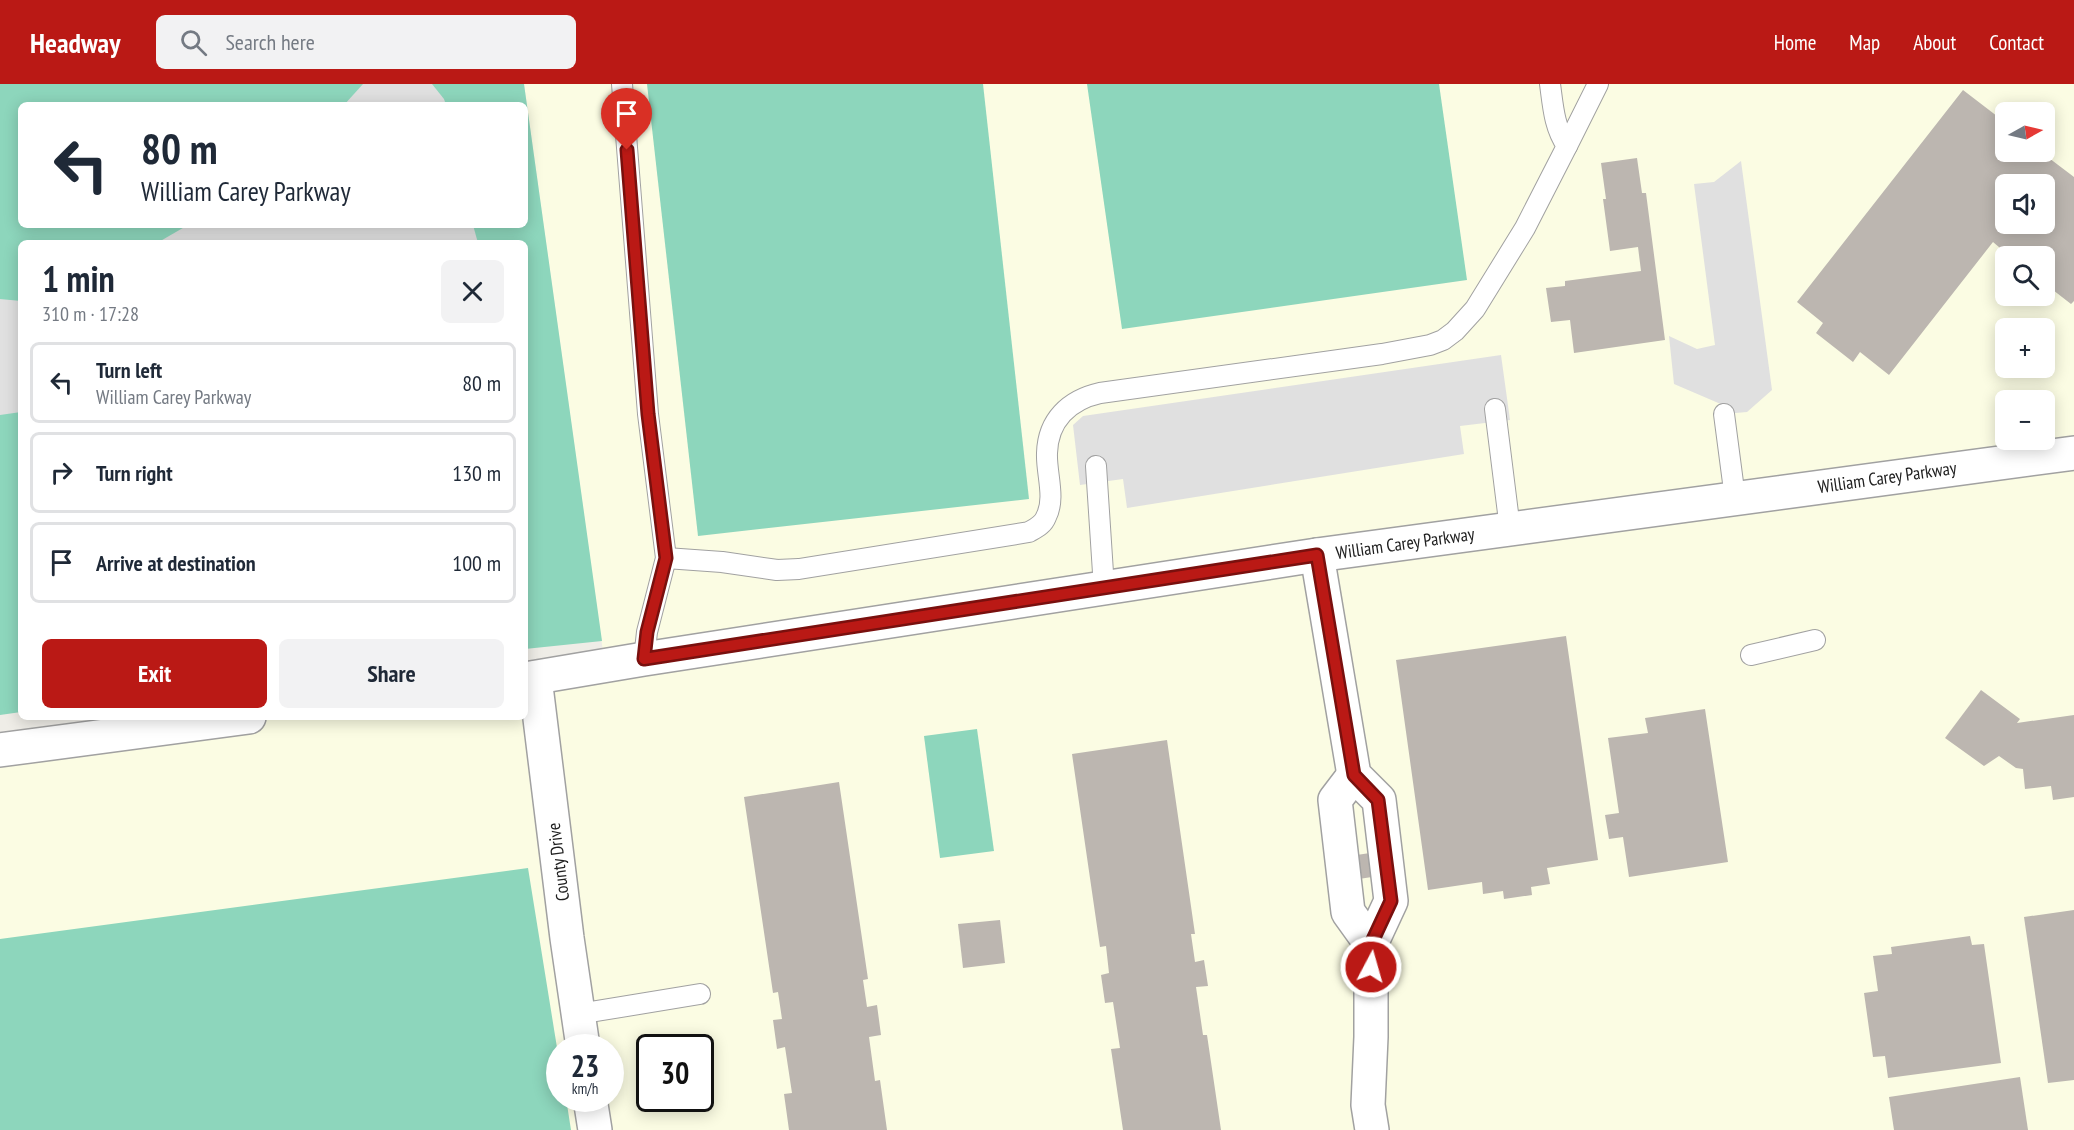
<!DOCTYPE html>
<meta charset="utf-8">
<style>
body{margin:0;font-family:"PT Sans Narrow",sans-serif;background:#f2f2f3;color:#1f2937;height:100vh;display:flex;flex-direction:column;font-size:22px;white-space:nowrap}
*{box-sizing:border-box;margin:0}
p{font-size:20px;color:#747a83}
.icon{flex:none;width:33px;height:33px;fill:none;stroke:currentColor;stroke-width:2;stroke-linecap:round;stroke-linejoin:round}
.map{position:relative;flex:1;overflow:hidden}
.details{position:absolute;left:18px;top:156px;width:510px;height:480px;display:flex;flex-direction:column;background:#fff;border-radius:9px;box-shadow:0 3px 15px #0003}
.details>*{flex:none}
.guide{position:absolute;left:18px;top:18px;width:510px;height:126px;border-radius:9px;box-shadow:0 3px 15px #0003;background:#fff;color:#1f2937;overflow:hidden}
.needle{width:39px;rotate:82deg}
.buttons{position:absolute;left:1995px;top:18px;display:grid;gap:12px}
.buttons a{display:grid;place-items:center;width:60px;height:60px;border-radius:9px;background:#fff;box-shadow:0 3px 15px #0003;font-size:30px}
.speed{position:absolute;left:546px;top:950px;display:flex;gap:12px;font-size:30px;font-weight:700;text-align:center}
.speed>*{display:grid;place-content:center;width:78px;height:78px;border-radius:50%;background:#fff;box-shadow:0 3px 15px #0003;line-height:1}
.speed small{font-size:15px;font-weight:400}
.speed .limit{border:3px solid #111;border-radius:9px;background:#fff;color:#111}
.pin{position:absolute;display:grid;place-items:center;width:51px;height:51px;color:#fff;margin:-62px -26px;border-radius:50% 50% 50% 0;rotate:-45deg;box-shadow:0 0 6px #0007}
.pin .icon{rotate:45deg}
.me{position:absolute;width:66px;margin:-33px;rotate:6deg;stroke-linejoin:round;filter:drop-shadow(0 0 4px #0008)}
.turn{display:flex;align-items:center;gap:21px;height:126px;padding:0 24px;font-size:27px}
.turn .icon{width:78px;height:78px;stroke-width:2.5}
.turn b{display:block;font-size:42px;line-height:51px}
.round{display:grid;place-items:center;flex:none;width:63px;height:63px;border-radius:9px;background:#f2f2f3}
.summary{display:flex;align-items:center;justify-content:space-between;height:102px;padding:0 24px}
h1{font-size:36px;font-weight:700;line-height:45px}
.primary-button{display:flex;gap:12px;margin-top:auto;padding:12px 24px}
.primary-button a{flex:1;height:69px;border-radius:9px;background:#ba1915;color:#fff;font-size:24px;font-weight:700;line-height:69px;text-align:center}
.primary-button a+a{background:#f2f2f3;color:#1f2937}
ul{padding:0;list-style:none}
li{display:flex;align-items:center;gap:18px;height:81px;margin:0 12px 9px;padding:0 12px;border:3px solid #e0e1e3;border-radius:9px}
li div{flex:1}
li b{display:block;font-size:22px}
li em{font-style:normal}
header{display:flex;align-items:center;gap:36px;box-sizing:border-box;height:84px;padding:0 30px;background:#ba1915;color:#fff}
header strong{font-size:28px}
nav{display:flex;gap:33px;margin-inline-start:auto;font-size:21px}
.search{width:420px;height:54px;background:#f2f2f3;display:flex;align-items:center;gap:15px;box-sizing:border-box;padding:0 21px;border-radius:9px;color:#747a83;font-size:22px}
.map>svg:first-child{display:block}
.education{fill:#fbfce3;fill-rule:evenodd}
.pitch{fill:#8dd6bc;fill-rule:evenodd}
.parking{fill:#e0e0e0}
.building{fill:#bcb6b0;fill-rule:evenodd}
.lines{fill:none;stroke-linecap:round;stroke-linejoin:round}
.service-casing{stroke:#a1a1a1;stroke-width:22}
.minor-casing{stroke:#a1a1a1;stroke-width:36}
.tertiary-casing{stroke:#a1a1a1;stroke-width:36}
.service{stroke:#fff;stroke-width:20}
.minor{stroke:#fff;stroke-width:33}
.tertiary{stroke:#fff;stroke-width:33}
.route-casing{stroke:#79100e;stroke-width:15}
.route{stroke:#ba1915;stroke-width:10}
.labels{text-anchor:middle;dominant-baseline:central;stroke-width:6;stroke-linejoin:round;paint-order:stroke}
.street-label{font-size:18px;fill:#202020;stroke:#fff}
</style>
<header>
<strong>Headway</strong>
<div class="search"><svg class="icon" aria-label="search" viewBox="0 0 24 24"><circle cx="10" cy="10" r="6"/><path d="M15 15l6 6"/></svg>Search here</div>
<nav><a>Home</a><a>Map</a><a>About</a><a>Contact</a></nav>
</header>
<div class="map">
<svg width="2074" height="1046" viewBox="0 0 2074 1046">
<rect width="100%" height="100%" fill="#efede7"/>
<path class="education" d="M524,0H2074V1046H0V665L234,633H525V593L605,582ZM2006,28H2044V68H2006ZM2006,100H2044V140H2006ZM2006,172H2044V212H2006ZM2006,244H2044V284H2006ZM2006,316H2044V356H2006ZM560,963H610V1014H560ZM650,963H700V1014H650Z"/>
<g class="pitch">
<path d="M0,0H524L602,557L525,565V159H21V628L0,631ZM21,21H525V141H21Z"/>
<path d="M647,0H983L1029,415L698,452Z"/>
<path d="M1087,0H1439L1467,196L1122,245Z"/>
<path d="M977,645L994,767L940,774L924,652Z"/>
<path d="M528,784L559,976L560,1014H566L571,1046H0V855Z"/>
</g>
<g class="parking">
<path d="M363,0H432L444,15L446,21H344Z"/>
<path d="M1741,77L1772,306L1747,328L1724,330L1723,321L1674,300L1669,252L1697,265L1715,261L1694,100L1714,98Z"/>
<path d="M188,141H473L478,159H157Z"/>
<path d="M0,215L21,217V328L0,331Z"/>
<path d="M1501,271L1510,336L1460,342L1464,370L1127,424L1123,395L1080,401L1073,341L1083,332Z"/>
</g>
<g class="building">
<path d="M1963,6L2006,39V68H2041L2074,93V217L2071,220L2044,199V172H2006V185L1998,179L2006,169L1993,158L1889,291L1860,268L1853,278L1816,249L1823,239L1797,218ZM2006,100H2044V140H2006Z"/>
<path d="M1637,74L1642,109H1646L1665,256L1574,269L1570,236L1551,238L1546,204L1565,202V197L1641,187L1638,163L1610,167L1603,115H1606L1601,79Z"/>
<path d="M1566,552L1598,776L1547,784L1550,800L1531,803L1532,811L1504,815L1503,807L1483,810L1482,798L1428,806L1396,576Z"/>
<path d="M1981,606L2020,635L2017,639L2074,631V713L2053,716L2051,702L2025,705L2023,685L2016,684L1999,672L1984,682L1945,654Z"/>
<path d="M1705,625L1728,778L1629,793L1623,753L1609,755L1605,731L1619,729L1608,654L1648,649L1645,634Z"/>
<path d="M1167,656L1195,850H1191L1195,878L1204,876L1208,902L1196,903L1203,951H1207L1221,1046H1123L1111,965L1120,964L1113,918L1105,919L1101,891L1109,889L1106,862L1100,863L1072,670Z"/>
<path d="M839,698L868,895L863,896L867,923L877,921L881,951L869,953L875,997L880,996L887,1046H789L784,1010L792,1009L785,963L777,965L773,936L782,935L778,908L773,909L744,713Z"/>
<path d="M1370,769L1372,793L1352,796L1350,772Z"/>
<path d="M2074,826V996L2048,999L2024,833Z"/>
<path d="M1000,836L1005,879L963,884L958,840Z"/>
<path d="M1970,852L1972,861L1984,860L2001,979L1888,994L1885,972L1873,973L1864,909L1878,907L1873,872L1892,870L1891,863Z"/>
<path d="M2020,993L2028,1046H1894L1889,1013Z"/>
</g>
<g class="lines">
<defs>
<g id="service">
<path d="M622,0L648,330L666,474L647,548L644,575"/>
<path d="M1567,62L1598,0"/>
<path d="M1495,325L1510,445"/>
<path d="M1724,330L1735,414"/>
<path d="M1096,382L1104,504"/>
<path d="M666,474L722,478L777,486L799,485L1029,448C1036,444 1043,441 1046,433C1056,414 1046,389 1047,369C1048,336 1069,316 1100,309L1382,270L1430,261L1443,256L1455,247L1475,225L1525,144L1567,62C1554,43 1553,22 1550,0"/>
<path d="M1751,571L1815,556"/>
<path d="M578,930L700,910"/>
</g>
<g id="minor">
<path d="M1317,471L1354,691L1379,716L1391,817L1371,860V953L1368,1021L1372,1046"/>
<path d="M535,594L567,854L583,963"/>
<path d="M1354,691L1335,716L1348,828L1371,860"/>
<path d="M590,1014L595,1046"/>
</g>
<g id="tertiary">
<path d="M525,595L644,575L1317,471L2074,369"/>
<path d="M0,666L249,633"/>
</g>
</defs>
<use href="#service" class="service-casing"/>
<use href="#minor" class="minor-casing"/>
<use href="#tertiary" class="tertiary-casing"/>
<use href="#service" class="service"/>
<use href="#minor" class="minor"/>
<use href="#tertiary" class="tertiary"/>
</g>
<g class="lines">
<defs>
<path id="route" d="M627,66L648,330L666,474L647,548L644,575L1317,471L1354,691L1378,716L1391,817L1371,860V883"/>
</defs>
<use href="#route" class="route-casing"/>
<use href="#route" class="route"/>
</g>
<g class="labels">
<g class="street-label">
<text transform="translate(1887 393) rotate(-8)">William Carey Parkway</text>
<text transform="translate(1405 459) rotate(-8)">William Carey Parkway</text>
<text transform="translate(558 778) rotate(-97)">County Drive</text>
</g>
</g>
</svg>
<div class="buttons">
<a><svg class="needle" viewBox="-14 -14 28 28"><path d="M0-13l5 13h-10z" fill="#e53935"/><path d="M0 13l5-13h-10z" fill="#747a83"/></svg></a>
<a><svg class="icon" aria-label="sound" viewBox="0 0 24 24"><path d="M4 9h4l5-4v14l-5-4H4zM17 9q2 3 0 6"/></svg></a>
<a><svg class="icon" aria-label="search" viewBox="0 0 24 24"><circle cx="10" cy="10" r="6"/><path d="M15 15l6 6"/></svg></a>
<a>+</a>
<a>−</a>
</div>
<div class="speed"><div>23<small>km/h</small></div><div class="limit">30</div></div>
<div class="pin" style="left:627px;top:66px;background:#d93025"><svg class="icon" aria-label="arrive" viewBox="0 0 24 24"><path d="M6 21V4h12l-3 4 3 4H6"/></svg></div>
<svg class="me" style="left:1371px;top:883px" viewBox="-20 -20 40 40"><circle r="17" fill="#ba1915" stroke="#fff" stroke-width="3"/><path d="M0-11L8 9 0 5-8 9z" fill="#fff"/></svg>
<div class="guide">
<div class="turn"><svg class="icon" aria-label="left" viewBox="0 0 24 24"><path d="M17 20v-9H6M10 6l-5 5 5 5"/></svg><div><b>80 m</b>William Carey Parkway</div></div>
</div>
<section class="details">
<div class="summary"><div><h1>1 min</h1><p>310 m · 17:28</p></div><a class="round"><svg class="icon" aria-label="close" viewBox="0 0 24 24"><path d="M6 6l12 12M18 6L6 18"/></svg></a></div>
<ul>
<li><svg class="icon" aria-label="left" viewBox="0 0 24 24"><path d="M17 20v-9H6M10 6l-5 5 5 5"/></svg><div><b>Turn left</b><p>William Carey Parkway</p></div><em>80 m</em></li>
<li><svg class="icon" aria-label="right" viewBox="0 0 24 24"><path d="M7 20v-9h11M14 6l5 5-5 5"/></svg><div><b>Turn right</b></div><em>130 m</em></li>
<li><svg class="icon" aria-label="arrive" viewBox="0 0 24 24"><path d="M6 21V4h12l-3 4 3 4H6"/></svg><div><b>Arrive at destination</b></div><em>100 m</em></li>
</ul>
<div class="primary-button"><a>Exit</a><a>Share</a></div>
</section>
</div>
